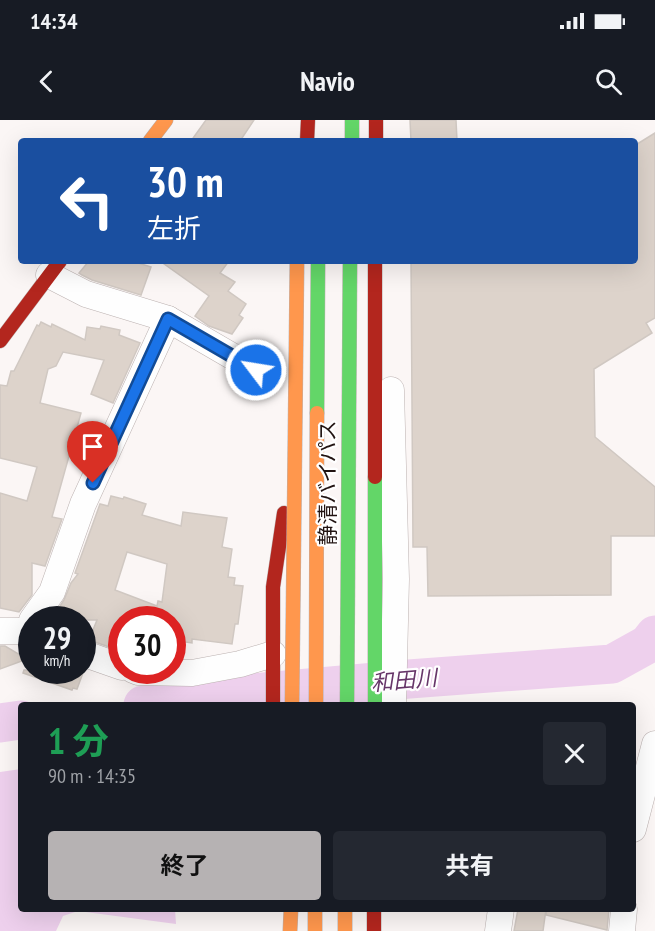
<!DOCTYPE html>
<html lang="ja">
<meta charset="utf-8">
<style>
body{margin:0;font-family:"PT Sans Narrow","Noto Sans JP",sans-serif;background:#242831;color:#f1f3f6;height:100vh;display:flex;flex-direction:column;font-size:22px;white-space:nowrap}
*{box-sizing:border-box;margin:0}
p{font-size:20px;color:#9ea1a6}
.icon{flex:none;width:33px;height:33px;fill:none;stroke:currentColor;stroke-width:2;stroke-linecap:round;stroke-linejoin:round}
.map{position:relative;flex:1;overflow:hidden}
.sheet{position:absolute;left:18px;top:582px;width:618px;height:210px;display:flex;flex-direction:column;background:#171b24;border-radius:6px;box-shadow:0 6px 24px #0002}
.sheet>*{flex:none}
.banner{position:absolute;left:18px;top:18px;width:620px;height:126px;border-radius:6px;box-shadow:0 6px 24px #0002;background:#1a4fa0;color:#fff;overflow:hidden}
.speed{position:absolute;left:18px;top:486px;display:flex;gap:12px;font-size:30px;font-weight:700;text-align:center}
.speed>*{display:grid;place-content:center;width:78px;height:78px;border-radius:50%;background:#171b24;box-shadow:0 6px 24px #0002;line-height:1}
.speed small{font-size:15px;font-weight:400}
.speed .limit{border:9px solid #d22;background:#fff;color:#111}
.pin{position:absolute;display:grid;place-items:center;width:51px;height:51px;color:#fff;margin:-62px -26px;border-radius:50% 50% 50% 0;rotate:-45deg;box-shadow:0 0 6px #0007}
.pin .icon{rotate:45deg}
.me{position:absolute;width:66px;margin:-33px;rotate:301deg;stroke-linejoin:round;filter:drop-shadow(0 0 4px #0008)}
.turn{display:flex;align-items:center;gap:21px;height:126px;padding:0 30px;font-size:27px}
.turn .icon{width:78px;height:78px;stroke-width:2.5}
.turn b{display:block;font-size:42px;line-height:51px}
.round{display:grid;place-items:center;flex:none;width:63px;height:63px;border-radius:6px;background:#242831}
.headline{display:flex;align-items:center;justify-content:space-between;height:102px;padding:0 30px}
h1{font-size:36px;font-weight:700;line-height:45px;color:#1e9e55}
.action{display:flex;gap:12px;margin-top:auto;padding:12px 30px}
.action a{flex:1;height:69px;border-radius:6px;background:#b6b2b3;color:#111;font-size:24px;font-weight:700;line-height:69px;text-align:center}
.action a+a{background:#242831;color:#f1f3f6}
.status{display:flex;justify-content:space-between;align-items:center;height:42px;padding:0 30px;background:#171b24;direction:ltr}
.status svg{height:16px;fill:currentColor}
header{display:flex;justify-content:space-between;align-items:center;height:78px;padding:0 30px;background:#171b24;font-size:27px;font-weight:700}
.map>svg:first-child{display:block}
.water{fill:#eed0ed}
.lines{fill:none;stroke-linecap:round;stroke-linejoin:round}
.river{stroke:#eed0ed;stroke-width:39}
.building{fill:#ddd3cb;stroke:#d0c8c2;stroke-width:1.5;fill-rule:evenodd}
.street-casing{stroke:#bcb2b1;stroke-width:27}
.fast-casing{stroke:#bcb2b1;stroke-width:15}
.slow-casing{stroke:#bcb2b1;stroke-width:15}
.jam-casing{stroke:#bcb2b1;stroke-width:15}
.street{stroke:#fefefe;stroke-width:26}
.fast{stroke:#63d668;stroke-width:14}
.slow{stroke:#ff974d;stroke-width:14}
.jam{stroke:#b3261e;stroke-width:14}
.fast-bridge-casing{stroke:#bcb2b1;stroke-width:15;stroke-linecap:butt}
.slow-bridge-casing{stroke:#bcb2b1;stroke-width:15;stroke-linecap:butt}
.fast-bridge{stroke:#63d668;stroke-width:14}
.slow-bridge{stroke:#ff974d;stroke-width:14}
.route-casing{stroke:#114b97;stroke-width:15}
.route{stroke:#1a73e8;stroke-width:10}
.labels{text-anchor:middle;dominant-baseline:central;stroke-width:4.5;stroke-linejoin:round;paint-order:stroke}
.street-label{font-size:21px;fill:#211311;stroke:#fff}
.water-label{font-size:22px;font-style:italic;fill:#673669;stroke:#fff}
</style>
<div class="status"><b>14:34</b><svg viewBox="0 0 49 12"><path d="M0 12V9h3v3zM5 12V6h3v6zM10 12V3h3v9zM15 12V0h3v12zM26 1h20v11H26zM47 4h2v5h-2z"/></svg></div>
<header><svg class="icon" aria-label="back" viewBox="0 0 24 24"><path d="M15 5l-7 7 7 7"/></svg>Navio<svg class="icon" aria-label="search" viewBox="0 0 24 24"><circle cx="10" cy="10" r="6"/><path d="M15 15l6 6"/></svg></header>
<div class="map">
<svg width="655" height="811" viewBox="0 0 655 811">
<rect width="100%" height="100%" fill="#fbf6f5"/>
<path class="water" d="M21,649V789H175L176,804L78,791L63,796L56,811H0V652Z"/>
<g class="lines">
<g class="river">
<path d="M143,585L209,577L409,559L612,544L648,524L655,515"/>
<path d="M0,603L21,600"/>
</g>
</g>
<g class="building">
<path d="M206,0H254L240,21H191Z"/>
<path d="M410,0H456L457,21H411Z"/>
<path d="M655,13V198L646,203L652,213L594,249L595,317L655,367V416H611V475L428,476L427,427H413L411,141H634V26Z"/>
<path d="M89,141H132L151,147L141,175L92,160L82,155L79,153Z"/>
<path d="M160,141H229L220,153L235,162L228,171L246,184L239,195L243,198L232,214L209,206L195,196L209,176Z"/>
<path d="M41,202L51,207L52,204L85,220L87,207L100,209L101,206L120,210L119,215L140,223L113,283L91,274L104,240L63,232L56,246L48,249L40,283L81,293L52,397L62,399L45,446L32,443V475L19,492L0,488V373L27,381L37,347L0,338V265L7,266L11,251H14L37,205L39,206Z"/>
<path d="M111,376L123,379L124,377L146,384L142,395L181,406L183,392L227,398L222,427L232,429L228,457L235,458L234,465L243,466L238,504H235L232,524L192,519V523L172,520V500H122V520L118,530L89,520L97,500H51L64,480L71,463L78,454L75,453L100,384L108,386ZM127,432L167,444L162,482L158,481L157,486L115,470Z"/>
<path d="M0,526H5L27,539L0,549Z"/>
<path d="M24,550H84L77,569L73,568L72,570L23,553Z"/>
<path d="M518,789H546L543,811H514Z"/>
<path d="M547,789H609L607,810L546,795Z"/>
</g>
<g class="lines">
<defs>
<g id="street">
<path d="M49,155L86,174L168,199L256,250"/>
<path d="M391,270L396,459L393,585"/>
<path d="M32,500L52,472L83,384L168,199"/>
<path d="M0,511H24L32,513"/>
<path d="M82,533L122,547"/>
<path d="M133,550L138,552L192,553L240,544L273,534"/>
<path d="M633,709L655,624"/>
<path d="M498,811L501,789"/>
<path d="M622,811L624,789"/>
</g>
<g id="fast">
<path d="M352,0V21"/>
<path d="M317,293L318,141"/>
<path d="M375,357V585"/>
</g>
<g id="slow">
<path d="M150,21L166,0"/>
<path d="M316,585L317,293"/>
<path d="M315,789V811"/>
<path d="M345,789V811"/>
<path d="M290,811L291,789"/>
</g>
<g id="jam">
<path d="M376,0V21"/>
<path d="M307,21L308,0"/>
<path d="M375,141V357"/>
<path d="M0,221L60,141"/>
<path d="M273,585V467L284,393"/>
<path d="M374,789V811"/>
</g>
</defs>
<use href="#street" class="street-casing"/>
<use href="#fast" class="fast-casing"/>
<use href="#slow" class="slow-casing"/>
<use href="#jam" class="jam-casing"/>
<use href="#street" class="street"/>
<use href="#fast" class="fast"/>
<use href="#slow" class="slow"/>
<use href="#jam" class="jam"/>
<defs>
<path id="fast-bridge" d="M347,585L350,141"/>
<path id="slow-bridge" d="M292,585L297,141"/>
</defs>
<use href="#fast-bridge" class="fast-bridge-casing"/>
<use href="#slow-bridge" class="slow-bridge-casing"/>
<use href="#fast-bridge" class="fast-bridge"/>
<use href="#slow-bridge" class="slow-bridge"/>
</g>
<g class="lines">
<defs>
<path id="route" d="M93,363L168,199L256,250"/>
</defs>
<use href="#route" class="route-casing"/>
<use href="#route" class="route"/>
</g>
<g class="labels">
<g class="street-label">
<text transform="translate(327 363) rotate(-90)">静清バイパス</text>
</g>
<g class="water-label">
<text transform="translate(404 560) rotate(-5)">和田川</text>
</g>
</g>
</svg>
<div class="speed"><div>29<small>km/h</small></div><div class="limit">30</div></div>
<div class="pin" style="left:93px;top:363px;background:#d93025"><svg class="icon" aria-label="arrive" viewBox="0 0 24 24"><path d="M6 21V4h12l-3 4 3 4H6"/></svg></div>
<svg class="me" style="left:256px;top:250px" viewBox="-20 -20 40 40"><circle r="17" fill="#1a73e8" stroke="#fff" stroke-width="3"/><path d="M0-11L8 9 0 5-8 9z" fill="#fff"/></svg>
<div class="banner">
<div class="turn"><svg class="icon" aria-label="left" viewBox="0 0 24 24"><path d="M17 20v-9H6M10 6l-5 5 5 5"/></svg><div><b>30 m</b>左折</div></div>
</div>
<section class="sheet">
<div class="headline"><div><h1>1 分</h1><p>90 m · 14:35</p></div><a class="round"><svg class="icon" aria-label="close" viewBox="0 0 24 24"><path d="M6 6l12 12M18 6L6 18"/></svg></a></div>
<div class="action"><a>終了</a><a>共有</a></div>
</section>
</div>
